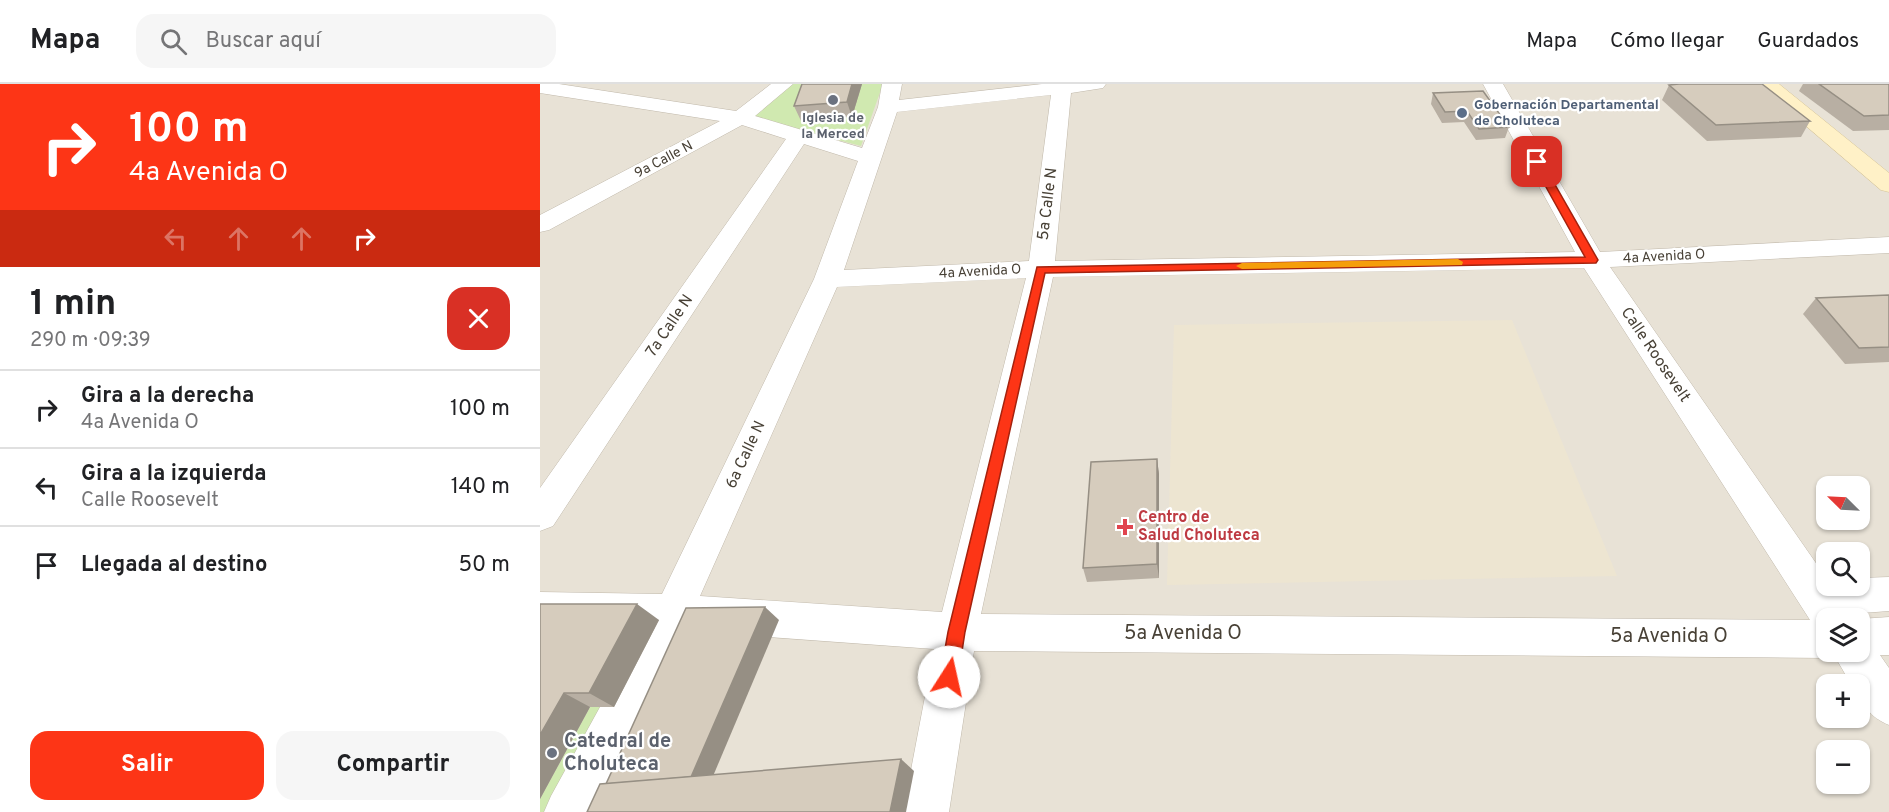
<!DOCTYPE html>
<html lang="es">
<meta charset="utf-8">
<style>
body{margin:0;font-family:Overpass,sans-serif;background:#f6f6f6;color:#202124;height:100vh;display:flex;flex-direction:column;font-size:22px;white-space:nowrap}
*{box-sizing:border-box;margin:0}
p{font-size:20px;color:#757577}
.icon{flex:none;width:33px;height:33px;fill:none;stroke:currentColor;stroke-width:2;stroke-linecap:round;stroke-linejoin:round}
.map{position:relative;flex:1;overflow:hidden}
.details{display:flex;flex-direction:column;background:#fff;width:540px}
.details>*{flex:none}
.banner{background:#fd3516;color:#fff;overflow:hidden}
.needle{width:39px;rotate:294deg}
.tools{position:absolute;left:1276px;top:392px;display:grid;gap:12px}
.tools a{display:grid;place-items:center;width:54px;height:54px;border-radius:12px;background:#fff;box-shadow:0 2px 4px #0004;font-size:30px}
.pin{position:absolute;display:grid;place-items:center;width:51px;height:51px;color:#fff;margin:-26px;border-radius:12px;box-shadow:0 3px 9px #0006}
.me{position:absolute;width:66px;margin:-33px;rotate:10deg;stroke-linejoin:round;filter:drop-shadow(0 0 4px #0008)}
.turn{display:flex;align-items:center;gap:21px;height:126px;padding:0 30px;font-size:27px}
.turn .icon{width:78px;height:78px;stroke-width:2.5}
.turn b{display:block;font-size:42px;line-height:51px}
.lanes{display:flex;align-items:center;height:57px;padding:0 30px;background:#0003;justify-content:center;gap:30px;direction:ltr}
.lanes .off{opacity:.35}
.round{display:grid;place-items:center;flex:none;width:63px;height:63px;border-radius:18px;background:#f6f6f6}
.overview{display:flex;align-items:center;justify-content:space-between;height:102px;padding:0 30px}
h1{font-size:36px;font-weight:700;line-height:45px}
.primary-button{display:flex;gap:12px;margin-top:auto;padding:12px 30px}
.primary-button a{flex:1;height:69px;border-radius:18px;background:#fd3516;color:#fff;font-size:24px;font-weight:700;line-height:69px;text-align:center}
.primary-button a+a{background:#f6f6f6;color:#202124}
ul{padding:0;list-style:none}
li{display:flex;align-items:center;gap:18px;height:78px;padding:0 30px;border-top:2px solid #e0e0e0}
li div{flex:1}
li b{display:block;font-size:22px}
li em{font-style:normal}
header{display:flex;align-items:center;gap:36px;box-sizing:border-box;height:84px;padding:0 30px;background:#fff;border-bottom:2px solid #e0e0e0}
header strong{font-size:28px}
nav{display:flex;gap:33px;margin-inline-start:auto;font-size:21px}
.search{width:420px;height:54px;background:#f6f6f6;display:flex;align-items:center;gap:15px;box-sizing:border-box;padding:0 21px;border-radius:18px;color:#757577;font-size:22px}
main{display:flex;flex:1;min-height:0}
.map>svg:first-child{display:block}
.residential{fill:#e8e2d6;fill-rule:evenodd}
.education{fill:#ede5d1}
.green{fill:#d0e9b0}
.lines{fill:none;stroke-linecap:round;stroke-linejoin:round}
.minor-casing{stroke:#c0b8aa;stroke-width:1}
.secondary-casing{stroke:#d5c497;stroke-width:1}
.minor{fill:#fff;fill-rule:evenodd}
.secondary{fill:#fff1c7;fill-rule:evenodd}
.wall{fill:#b8afa3}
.shaded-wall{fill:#968f84}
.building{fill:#d6ccbd;stroke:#968f84;stroke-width:1.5}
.route{fill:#fd3516;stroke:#a4220e;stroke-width:1.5}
.slow{fill:#f59e0b}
.worship-dot{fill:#6b7280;stroke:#fff;stroke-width:2}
.service-dot{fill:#5c6f8a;stroke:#fff;stroke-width:2}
.health-dot{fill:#e0444e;stroke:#fff;stroke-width:2}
.labels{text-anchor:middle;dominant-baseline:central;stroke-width:4.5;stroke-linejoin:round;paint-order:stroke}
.far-service-label{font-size:14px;font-weight:bold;fill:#4e5e75;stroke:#fff;text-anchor:start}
.far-worship-label{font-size:14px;font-weight:bold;fill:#5b616d;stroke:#fff}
.far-street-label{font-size:14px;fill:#484136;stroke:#fff}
.street-label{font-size:16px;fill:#484136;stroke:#fff}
.health-label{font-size:16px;font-weight:bold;fill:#be3a42;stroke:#fff;text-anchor:start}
.near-street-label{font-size:20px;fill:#484136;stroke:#fff}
.near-worship-label{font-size:20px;font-weight:bold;fill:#5b616d;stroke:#fff;text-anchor:start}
</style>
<header>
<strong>Mapa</strong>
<div class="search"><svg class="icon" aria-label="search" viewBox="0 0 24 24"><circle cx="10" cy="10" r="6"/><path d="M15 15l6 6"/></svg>Buscar aquí</div>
<nav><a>Mapa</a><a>Cómo llegar</a><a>Guardados</a></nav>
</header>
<main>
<section class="details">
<div class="banner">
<div class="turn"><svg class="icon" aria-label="right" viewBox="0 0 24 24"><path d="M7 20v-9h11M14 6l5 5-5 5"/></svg><div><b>100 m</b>4a Avenida O</div></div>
<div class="lanes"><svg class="icon off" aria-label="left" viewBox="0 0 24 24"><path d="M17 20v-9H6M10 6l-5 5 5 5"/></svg><svg class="icon off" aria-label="ahead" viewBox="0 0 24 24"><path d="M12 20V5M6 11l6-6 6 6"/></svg><svg class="icon off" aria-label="ahead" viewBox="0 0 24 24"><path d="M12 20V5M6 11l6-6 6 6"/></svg><svg class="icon" aria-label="right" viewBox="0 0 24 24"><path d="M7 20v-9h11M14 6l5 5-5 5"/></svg></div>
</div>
<div class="overview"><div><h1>1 min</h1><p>290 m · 09:39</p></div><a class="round" style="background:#d93025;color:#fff"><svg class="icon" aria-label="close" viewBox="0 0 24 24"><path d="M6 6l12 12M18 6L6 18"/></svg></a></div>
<ul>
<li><svg class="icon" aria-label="right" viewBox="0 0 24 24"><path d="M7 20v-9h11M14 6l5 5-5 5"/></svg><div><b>Gira a la derecha</b><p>4a Avenida O</p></div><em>100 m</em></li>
<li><svg class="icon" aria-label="left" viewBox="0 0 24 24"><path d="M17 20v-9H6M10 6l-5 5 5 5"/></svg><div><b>Gira a la izquierda</b><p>Calle Roosevelt</p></div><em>140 m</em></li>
<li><svg class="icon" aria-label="arrive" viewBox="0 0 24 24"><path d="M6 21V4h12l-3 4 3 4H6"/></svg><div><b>Llegada al destino</b></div><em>50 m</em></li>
</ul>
<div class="primary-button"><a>Salir</a><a>Compartir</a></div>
</section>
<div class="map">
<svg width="1349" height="728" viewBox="0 0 1349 728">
<rect width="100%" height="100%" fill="#f4f0e8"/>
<path class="residential" d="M0,0H1349V728H0ZM1287,402H1320V435H1287ZM1287,468H1320V501H1287ZM1287,534H1320V567H1287ZM1287,600H1320V633H1287ZM1287,666H1320V699H1287Z"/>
<path class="education" d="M972,236L1077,492L627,501L634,241Z"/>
<g class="green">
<path d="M252,0H343L321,62L212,34Z"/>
<path d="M50,623H74L22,728H0V715Z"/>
</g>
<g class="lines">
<defs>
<path id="minor" d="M0,0H19L196,27L231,0H253L215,32L322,64L338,23L342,0H362L359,16L502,0H566L563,4L531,9L515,177L1035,168L943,0H963L1060,168L1349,153V169L1070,183L1287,495V501H1320V494L1349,493V527L1309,530L1311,534H1287V567H1320V535L1349,533V571H1340L1349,584V641C1330,633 1320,621 1320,600H1311L1294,571L1287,574L434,567L409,728H363L394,565L144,547L52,728H4L11,712L103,545L0,544V508L122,510L274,195L318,77L264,60L13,442L0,447V404L246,55L202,41L9,146L0,148V131L180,37L0,9ZM511,11L489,177L304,186L357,28ZM1044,184L1270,536L441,530L513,193ZM486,194L402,528L160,512L297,203Z"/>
<path id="secondary" d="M1217,0H1239L1349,89V108L1341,106Z"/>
</defs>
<use href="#minor" class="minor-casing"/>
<use href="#secondary" class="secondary-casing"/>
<use href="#minor" class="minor"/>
<use href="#secondary" class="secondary"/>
</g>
<g class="wall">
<path d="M262,0H322L312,33L261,37L254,22Z"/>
<path d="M1263,0H1349V46L1313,47L1259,7Z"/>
<path d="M1129,1L1270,37L1261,53L1167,57L1122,16Z"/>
<path d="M893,9L969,43L965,54L936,56L924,38L902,39L891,20Z"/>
<path d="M1349,211V278L1305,280L1263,230L1276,214Z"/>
<path d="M617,375L619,390V494L547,498L543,484Z"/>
<path d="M0,520L119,536L74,623H50L0,715Z"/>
</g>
<g class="shaded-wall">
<path d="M312,0H322L312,33L307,18Z"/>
<path d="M617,375L619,390V494L617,480Z"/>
<path d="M97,520L119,536L74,623L49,609Z"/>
<path d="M225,523L239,536L168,704L150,695Z"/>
<path d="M24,609L50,623L0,715V651Z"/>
<path d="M361,675L374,687L366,728H350Z"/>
</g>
<g class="building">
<path d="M262,0H312L307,18L254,22Z"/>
<path d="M1139,0H1222L1270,37L1176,41L1129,1Z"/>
<path d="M1279,0H1349V31L1324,32Z"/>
<path d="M943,7L969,43L939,45L927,27L905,28L893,9Z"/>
<path d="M1349,211V263L1319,264L1276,214Z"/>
<path d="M617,375V480L543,484L551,378Z"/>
<path d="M0,520H97L49,609H24L0,651Z"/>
<path d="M225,523L151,693L66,700L146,524Z"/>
<path d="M361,675L350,728H47L60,700Z"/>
</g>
<path class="route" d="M994,76L1002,78L1058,176L1056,179L505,189L425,548L418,593L415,599L409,602L403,599L400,593L408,548L497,183L1045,173L992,78Z"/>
<path class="slow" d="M918,175L923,178L922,181L702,185L696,182L702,179Z"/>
<g class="worship-dot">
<circle cx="293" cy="16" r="6"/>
<circle cx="12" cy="669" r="6"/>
</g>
<circle class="service-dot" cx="922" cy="29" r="6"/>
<path class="health-dot" d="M582 434h6v6h6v6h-6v6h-6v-6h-6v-6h6z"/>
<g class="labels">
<g class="far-service-label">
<text x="934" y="21">Gobernación Departamental<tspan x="934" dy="16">de Choluteca</tspan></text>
</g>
<g class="far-worship-label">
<text x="293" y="34">Iglesia de<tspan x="293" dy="16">la Merced</tspan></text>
</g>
<g class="far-street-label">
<text transform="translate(124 76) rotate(-28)">9a Calle N</text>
<text transform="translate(1124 173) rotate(-3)">4a Avenida O</text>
<text transform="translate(440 188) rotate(-3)">4a Avenida O</text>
</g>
<g class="street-label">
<text transform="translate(508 120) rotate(-83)">5a Calle N</text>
<text transform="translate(130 242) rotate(-56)">7a Calle N</text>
<text transform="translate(1115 271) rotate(56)">Calle Roosevelt</text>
<text transform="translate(206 371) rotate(-65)">6a Calle N</text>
</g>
<g class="health-label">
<text x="598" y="434">Centro de<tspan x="598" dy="18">Salud Choluteca</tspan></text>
</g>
<g class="near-street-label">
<text x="643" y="550">5a Avenida O</text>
<text x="1129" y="553">5a Avenida O</text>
</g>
<g class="near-worship-label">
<text x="24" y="658">Catedral de<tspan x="24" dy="23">Choluteca</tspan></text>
</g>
</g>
</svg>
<div class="tools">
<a><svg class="needle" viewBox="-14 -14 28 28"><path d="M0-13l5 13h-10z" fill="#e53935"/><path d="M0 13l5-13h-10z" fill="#757577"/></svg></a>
<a><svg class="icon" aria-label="search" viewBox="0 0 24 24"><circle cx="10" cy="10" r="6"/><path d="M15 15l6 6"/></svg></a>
<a><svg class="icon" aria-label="layers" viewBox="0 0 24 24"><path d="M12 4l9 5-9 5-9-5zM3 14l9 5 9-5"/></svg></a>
<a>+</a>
<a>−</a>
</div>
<div class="pin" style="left:997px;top:78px;background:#d93025"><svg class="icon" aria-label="arrive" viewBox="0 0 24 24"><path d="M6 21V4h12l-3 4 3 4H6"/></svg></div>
<svg class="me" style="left:409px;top:593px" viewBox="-20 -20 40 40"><circle r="19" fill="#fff"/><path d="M0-13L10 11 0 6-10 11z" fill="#fd3516"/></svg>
</div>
</main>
